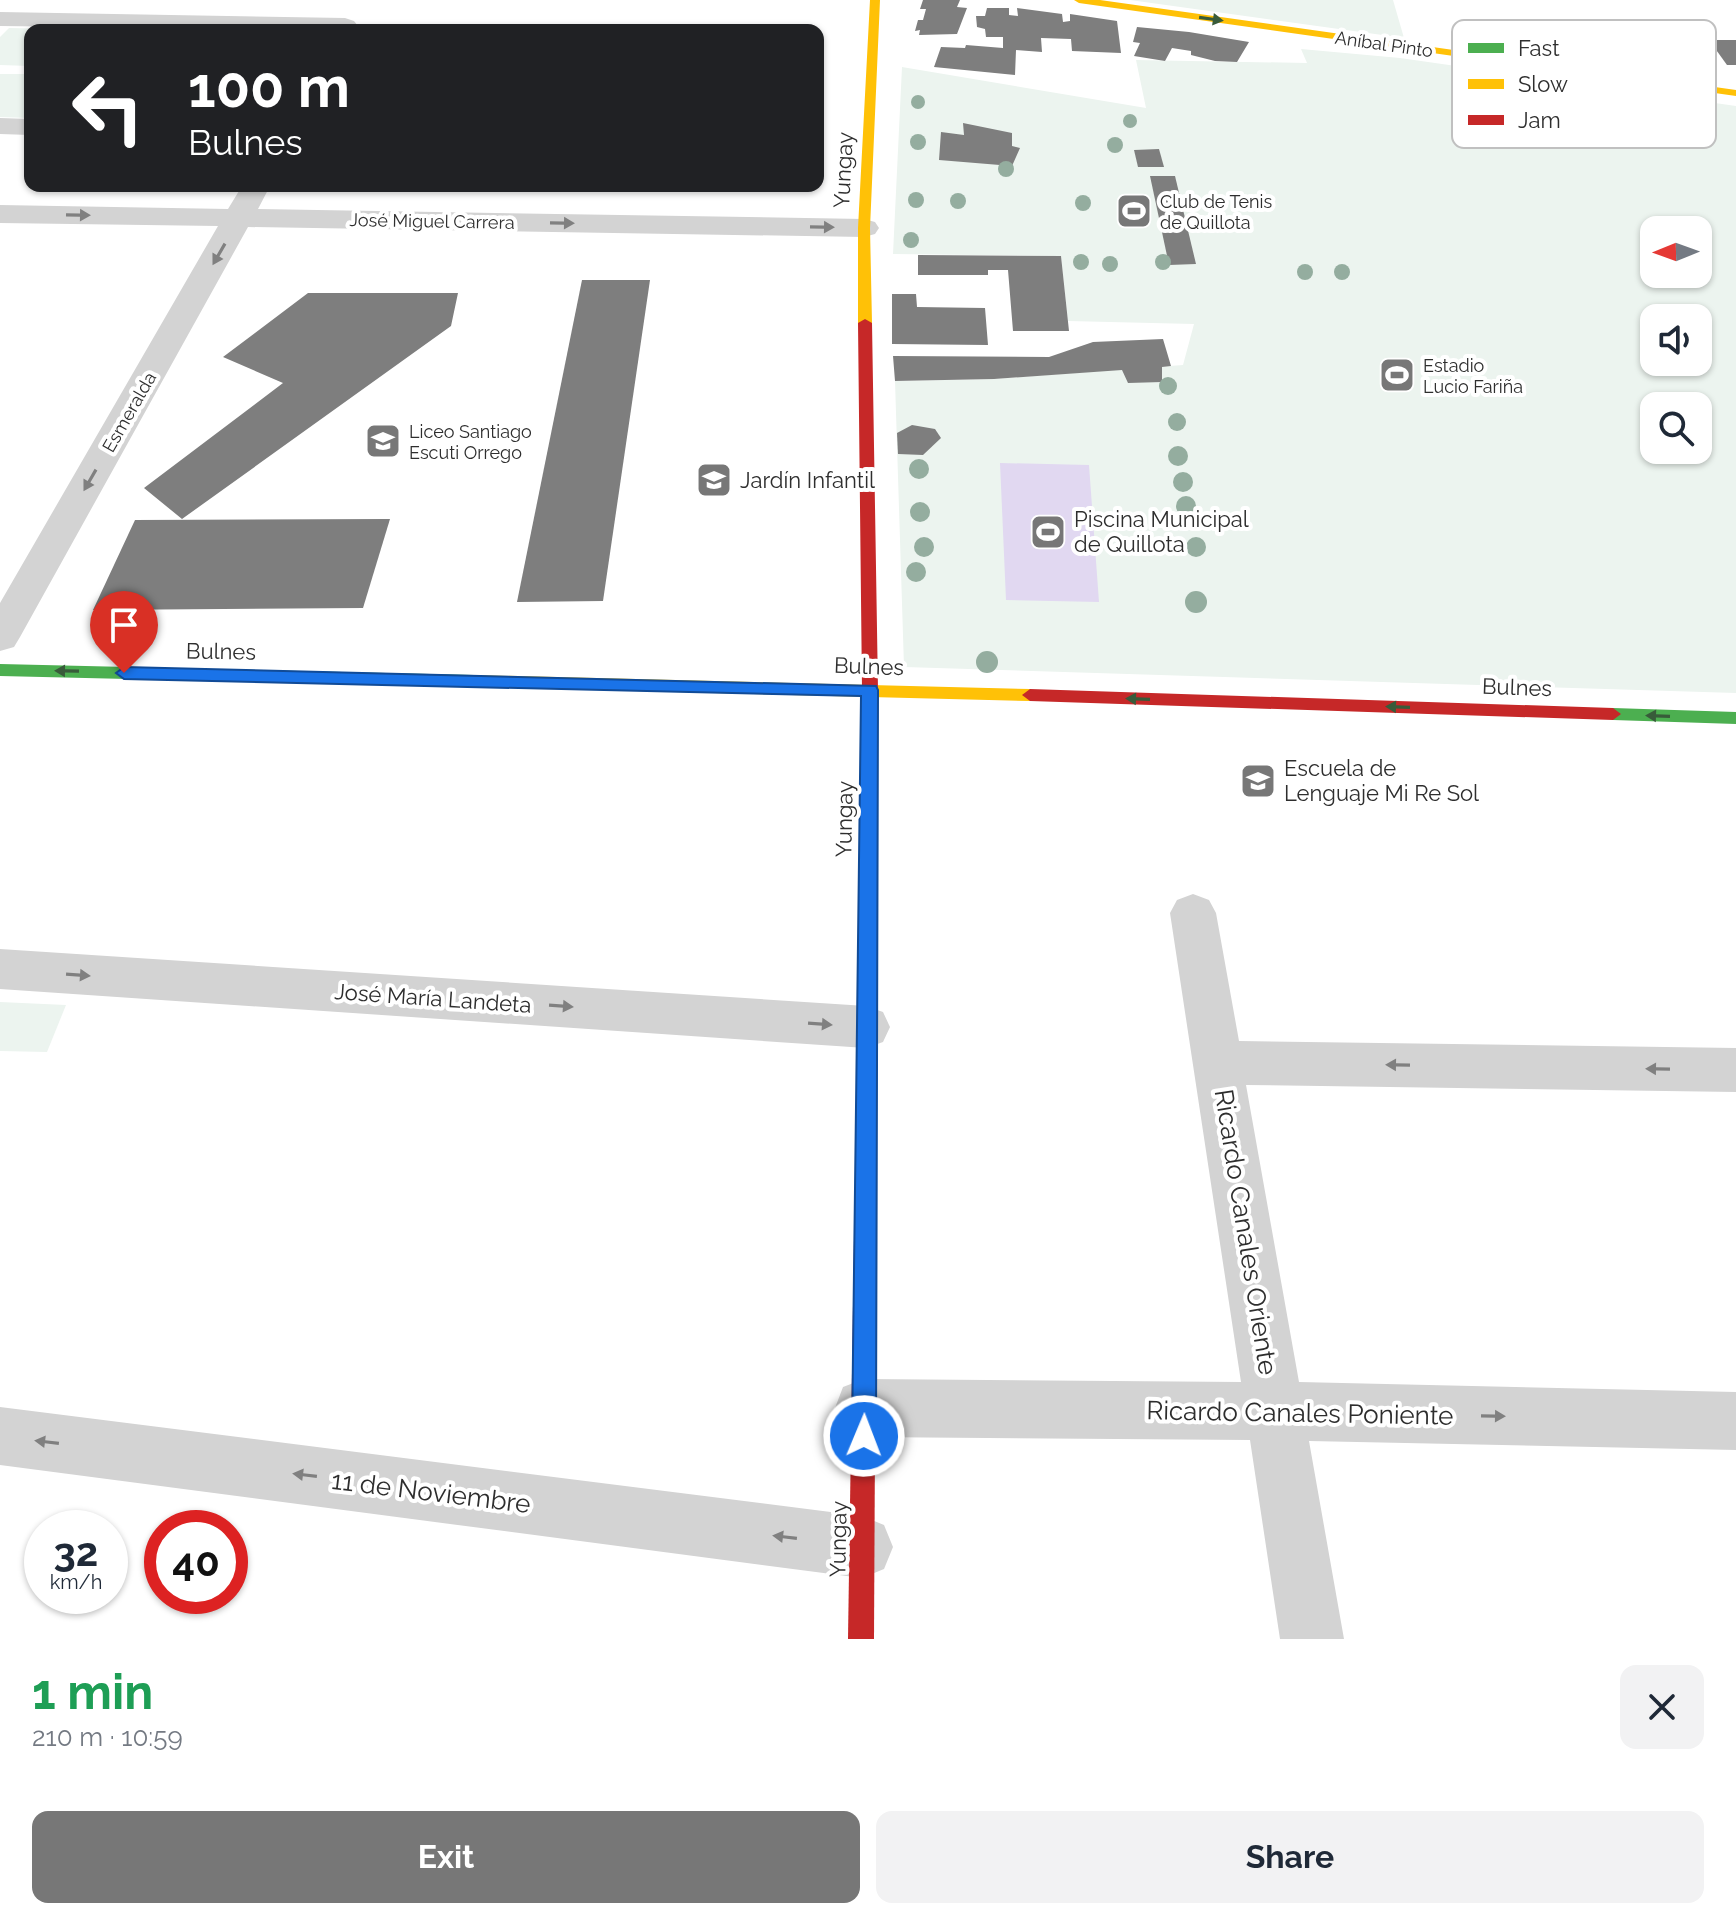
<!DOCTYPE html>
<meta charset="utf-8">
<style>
body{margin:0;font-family:Raleway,sans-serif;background:#f2f2f3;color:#1f2937;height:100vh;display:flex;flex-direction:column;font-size:30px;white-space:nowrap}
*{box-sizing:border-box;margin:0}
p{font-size:26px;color:#747a83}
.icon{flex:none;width:44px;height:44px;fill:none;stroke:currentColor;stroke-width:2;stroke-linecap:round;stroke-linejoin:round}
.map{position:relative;height:1639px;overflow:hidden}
.sheet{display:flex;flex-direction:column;background:#fff;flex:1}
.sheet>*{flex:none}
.hud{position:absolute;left:24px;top:24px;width:800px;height:168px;border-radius:16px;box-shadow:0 2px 6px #0004;background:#202124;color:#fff;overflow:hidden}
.needle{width:52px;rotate:269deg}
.tools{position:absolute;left:1640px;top:216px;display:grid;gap:16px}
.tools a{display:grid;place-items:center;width:72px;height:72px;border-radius:16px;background:#fff;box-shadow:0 2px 6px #0004;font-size:40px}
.speed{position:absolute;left:24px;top:1510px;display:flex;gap:16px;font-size:40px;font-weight:700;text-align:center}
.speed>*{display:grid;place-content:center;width:104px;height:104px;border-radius:50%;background:#fff;box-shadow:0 2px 6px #0004;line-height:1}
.speed small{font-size:20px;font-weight:400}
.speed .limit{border:12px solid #d22;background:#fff;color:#111}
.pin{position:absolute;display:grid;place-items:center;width:68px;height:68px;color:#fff;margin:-82px -34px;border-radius:50% 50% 50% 0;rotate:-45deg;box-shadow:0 0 8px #0007}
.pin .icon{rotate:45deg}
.me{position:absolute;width:88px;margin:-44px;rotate:1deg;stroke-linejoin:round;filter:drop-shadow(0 0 6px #0008)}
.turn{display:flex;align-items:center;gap:28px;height:168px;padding:0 32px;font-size:36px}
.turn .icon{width:104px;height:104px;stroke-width:2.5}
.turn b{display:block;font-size:56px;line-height:68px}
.round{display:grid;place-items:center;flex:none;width:84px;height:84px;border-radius:16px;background:#f2f2f3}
.headline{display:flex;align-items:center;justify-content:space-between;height:136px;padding:0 32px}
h1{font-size:48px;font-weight:700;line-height:60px;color:#1e9e55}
.button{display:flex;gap:16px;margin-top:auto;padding:16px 32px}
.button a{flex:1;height:92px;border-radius:16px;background:#777;color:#fff;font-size:32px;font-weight:700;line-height:92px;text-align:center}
.button a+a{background:#f2f2f3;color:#1f2937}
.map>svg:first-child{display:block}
.green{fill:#ecf4ef;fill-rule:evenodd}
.water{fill:#e1d8f1}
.building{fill:#7e7e7e}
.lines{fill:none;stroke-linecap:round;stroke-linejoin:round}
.street{fill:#d3d3d3;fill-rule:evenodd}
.fast{fill:#4caf50;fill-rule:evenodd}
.slow{fill:#ffc107;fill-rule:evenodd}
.jam{fill:#c62828;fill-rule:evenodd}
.tree{fill:#94ad9f}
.oneway{fill:#385b3a}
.oneway2{fill:#808080}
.route{fill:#1a73e8;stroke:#114b97;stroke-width:2}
.labels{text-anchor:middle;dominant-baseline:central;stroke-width:8;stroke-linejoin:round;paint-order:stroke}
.far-street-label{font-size:18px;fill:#2e2e2e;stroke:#fff}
.far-poi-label{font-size:18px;fill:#2e2e2e;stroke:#fff;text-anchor:start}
.street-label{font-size:22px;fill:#2e2e2e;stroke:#fff}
.poi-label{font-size:22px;fill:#2e2e2e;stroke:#fff;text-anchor:start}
.near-street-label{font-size:26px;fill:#2e2e2e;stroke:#fff}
.key{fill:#fff;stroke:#c0c0c0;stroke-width:2}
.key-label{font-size:22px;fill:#2e2e2e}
</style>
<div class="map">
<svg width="1736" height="1639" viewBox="0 0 1736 1639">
<rect width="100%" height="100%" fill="#fff"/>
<g class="green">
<path d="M1130,0H1393L1404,38Z"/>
<path d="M9,28L106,30H30V66L0,65V37Z"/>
<path d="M1301,49L1400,58L1736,106V693L904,667L895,381L994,379L1183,365L1194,324L1068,321L1061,256L893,254L902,67L1146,108L1136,60L1307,63ZM1654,230H1698V274H1654ZM1654,318H1698V362H1654ZM1654,406H1698V450H1654Z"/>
<path d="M0,74H30V118L0,117Z"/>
<path d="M0,1002L66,1005L47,1052L0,1051Z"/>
</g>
<path class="water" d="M1000,463L1089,465L1099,602L1006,600Z"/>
<g class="building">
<path d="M923,0H960L957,7L967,8L957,34L919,35L920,30L915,31L918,20H923L926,9H920Z"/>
<path d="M987,8H1009V15L1018,16L1017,8L1062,14L1063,22L1070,21V14L1117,21L1121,53L1072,51L1071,39L1041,38L1042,52L1016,50L1015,75L934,67L941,47L965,48L966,45L1003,48V37H986L985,29L977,27L976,16H985Z"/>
<path d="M1137,27L1189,32L1249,42L1237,62L1215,61L1191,55V51L1172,48L1165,61L1134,56L1140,43L1133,42Z"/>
<path d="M1709,40H1736V65H1727Z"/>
<path d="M963,123L1012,133V146L1020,148L1012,166L939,160L941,132L964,135Z"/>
<path d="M1159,149L1164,167H1138L1134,150Z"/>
<path d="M1150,176H1175L1196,264L1169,265Z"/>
<path d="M918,255L1061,256L1069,331H1013L1008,270H988V275H918Z"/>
<path d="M582,280H650L603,601L517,602Z"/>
<path d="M308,293H458L451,326L182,519L144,488L283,383L223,357Z"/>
<path d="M892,294H916L917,307L985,308L988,345L892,344Z"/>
<path d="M1163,339L1171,366L1162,367V382L1128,383L1122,370L994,379L895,381L893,356L1049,357L1093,342Z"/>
<path d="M912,425L935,429L941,438L923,455L898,454L897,433Z"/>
<path d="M390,519L363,608L93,610L135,520Z"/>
</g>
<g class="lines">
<g class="street">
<path d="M0,12L345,18L354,21L358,26L355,30L0,26Z"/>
<path d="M0,118L30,119V135L0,134Z"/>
<path d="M242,186H270L258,209L864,219L875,222L879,228L875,234L864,237L248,227L20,637L14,647L0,651V603L218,226L0,223V205L228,209Z"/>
<path d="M1193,894L1209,900L1216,913L1239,1041L1736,1048V1092L1246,1085L1299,1382L1736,1392V1450L1309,1441L1344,1639H1280L1250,1440L864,1437L843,1429L835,1408L843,1387L864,1379L1241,1382L1170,913L1177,900Z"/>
<path d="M0,949L866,1006L883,1012L890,1027L883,1042L866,1048L0,989Z"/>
<path d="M0,1407L862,1516L884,1525L893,1547L884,1569L862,1578L0,1465Z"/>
</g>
<g class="fast">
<path d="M0,664L474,675L482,681L474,687L0,676Z"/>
<path d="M1613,708L1736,712V724L1613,720L1605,714Z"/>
<path d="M868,905L875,908L877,913L876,1239L873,1246L865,1250L857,1246L854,1239L859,913L861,908Z"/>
</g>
<g class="slow">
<path d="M870,0H880L870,228L872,323L865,327L858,323V228Z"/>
<path d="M1074,0H1100L1736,90V96L1079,3Z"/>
<path d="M474,675L1030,689L1038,695L1030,701L474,687L466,681Z"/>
</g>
<g class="jam">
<path d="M865,319L872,323L878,690L877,913L875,918L868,921L861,918L859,913L862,690L858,323Z"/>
<path d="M1030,689L1613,708L1621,714L1613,720L1030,701L1022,695Z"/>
<path d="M865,1228L873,1232L876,1239L874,1639H848L854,1239L857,1232Z"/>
</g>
</g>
<g class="tree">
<circle cx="918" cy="102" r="7"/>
<circle cx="1130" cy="121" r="7"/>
<circle cx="918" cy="142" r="8"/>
<circle cx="1115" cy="145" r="8"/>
<circle cx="1006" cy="169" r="8"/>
<circle cx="916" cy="200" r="8"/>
<circle cx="958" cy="201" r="8"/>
<circle cx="1083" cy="203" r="8"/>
<circle cx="911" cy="240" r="8"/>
<circle cx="1081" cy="262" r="8"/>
<circle cx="1163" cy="262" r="8"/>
<circle cx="1110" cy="264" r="8"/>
<circle cx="1305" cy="272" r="8"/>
<circle cx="1342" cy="272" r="8"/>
<circle cx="1168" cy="386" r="9"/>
<circle cx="1177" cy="422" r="9"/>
<circle cx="1178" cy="456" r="10"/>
<circle cx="919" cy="469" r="10"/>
<circle cx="1183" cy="482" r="10"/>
<circle cx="1186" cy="506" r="10"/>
<circle cx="920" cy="512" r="10"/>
<circle cx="924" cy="547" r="10"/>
<circle cx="1196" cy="547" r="10"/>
<circle cx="916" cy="572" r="10"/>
<circle cx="1196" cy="602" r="11"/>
<circle cx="987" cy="662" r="11"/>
</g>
<defs><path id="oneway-solid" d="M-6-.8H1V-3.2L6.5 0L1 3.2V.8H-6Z" transform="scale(2)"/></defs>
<g class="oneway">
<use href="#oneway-solid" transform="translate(1211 19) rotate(8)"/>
<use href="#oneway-solid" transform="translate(67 671) rotate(-179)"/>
<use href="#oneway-solid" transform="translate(1138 699) rotate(-178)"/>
<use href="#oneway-solid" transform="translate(1398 707) rotate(-178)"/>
<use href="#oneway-solid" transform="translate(1658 716) rotate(-178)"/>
</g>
<g class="oneway2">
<use href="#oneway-solid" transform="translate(78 215) rotate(1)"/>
<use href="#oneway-solid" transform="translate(562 223) rotate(1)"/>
<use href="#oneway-solid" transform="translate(822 227) rotate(1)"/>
<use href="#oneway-solid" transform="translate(219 254) rotate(120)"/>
<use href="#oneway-solid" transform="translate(90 480) rotate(120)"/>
<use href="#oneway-solid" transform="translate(78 975) rotate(4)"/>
<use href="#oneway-solid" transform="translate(561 1006) rotate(4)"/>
<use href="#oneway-solid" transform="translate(820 1024) rotate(4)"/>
<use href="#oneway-solid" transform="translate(1398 1065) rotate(-179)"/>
<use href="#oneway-solid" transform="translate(1658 1069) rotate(-179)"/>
<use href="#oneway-solid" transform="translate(1493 1416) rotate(1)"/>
<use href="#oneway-solid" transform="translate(47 1442) rotate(-173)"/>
<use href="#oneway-solid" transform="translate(305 1475) rotate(-173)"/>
<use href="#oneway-solid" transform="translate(785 1537) rotate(-173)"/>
</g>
<path class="route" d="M124,667L876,686L878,690L876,1436L873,1445L864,1448L855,1445L852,1436L861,696L124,679L116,673Z"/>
<defs>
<symbol id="stadium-square" viewBox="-11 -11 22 22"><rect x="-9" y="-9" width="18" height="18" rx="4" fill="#777" stroke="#fff"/><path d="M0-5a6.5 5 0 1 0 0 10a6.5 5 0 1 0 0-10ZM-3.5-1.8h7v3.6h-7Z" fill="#fff"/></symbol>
<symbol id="school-square" viewBox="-11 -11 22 22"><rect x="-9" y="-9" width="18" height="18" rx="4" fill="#777" stroke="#fff"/><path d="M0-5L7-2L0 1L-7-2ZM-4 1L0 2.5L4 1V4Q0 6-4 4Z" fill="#fff"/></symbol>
</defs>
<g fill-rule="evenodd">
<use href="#stadium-square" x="1114" y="191" width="40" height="40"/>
<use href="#stadium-square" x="1377" y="355" width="40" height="40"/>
<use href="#school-square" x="363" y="421" width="40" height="40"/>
<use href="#school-square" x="694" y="460" width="40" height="40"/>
<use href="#stadium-square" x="1028" y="512" width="40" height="40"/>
<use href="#school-square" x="1238" y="761" width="40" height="40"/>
</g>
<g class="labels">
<g class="far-street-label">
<text transform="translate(1384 44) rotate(8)">Aníbal Pinto</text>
<text transform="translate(432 221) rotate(1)">José Miguel Carrera</text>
<text transform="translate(129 412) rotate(-60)">Esmeralda</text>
</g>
<g class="far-poi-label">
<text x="1160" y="201">Club de Tenis<tspan x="1160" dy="21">de Quillota</tspan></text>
<text x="1423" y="365">Estadio<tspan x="1423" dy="21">Lucio Fariña</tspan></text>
<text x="409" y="431">Liceo Santiago<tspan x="409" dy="21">Escuti Orrego</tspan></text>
</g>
<g class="street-label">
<text transform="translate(843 170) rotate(-87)">Yungay</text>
<text transform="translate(221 651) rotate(1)">Bulnes</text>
<text transform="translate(869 666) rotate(2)">Bulnes</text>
<text transform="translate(1517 687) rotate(2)">Bulnes</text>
<text transform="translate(844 819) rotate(-89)">Yungay</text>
<text transform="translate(433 998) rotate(4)">José María Landeta</text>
<text transform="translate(838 1539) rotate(-89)">Yungay</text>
</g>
<g class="poi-label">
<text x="740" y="480">Jardín Infantil</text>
<text x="1074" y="519">Piscina Municipal<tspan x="1074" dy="25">de Quillota</tspan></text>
<text x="1284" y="768">Escuela de<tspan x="1284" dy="25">Lenguaje Mi Re Sol</tspan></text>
</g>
<g class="near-street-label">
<text transform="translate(1246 1232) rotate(81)">Ricardo Canales Oriente</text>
<text transform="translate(1300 1413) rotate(1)">Ricardo Canales Poniente</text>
<text transform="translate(431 1492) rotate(7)">11 de Noviembre</text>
</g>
</g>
<rect x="1452" y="20" width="264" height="128" rx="12" class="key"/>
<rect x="1468" y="43" width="36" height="10" fill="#4caf50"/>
<rect x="1468" y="79" width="36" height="10" fill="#ffc107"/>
<rect x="1468" y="115" width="36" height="10" fill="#c62828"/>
<g class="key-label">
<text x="1518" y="56">Fast</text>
<text x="1518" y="92">Slow</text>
<text x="1518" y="128">Jam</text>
</g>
</svg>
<div class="tools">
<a><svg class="needle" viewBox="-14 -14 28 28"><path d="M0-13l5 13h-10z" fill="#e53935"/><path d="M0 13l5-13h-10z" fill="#747a83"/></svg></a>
<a><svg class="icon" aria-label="sound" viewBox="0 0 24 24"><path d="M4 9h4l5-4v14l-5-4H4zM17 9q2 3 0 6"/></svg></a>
<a><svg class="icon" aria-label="search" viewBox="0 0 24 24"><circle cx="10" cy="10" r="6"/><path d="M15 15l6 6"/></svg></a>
</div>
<div class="speed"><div>32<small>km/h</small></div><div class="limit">40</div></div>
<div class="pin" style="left:124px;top:673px;background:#d93025"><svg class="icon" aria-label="arrive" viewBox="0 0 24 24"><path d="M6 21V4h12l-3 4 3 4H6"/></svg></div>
<svg class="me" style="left:864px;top:1436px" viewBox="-20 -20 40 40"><circle r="17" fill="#1a73e8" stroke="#fff" stroke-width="3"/><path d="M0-11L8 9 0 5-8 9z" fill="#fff"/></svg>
<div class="hud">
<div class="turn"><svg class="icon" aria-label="left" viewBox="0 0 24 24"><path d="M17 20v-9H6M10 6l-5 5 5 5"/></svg><div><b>100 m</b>Bulnes</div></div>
</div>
</div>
<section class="sheet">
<div class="headline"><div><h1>1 min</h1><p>210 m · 10:59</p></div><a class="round"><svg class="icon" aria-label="close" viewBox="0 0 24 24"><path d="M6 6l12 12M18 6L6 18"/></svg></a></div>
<div class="button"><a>Exit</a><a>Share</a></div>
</section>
